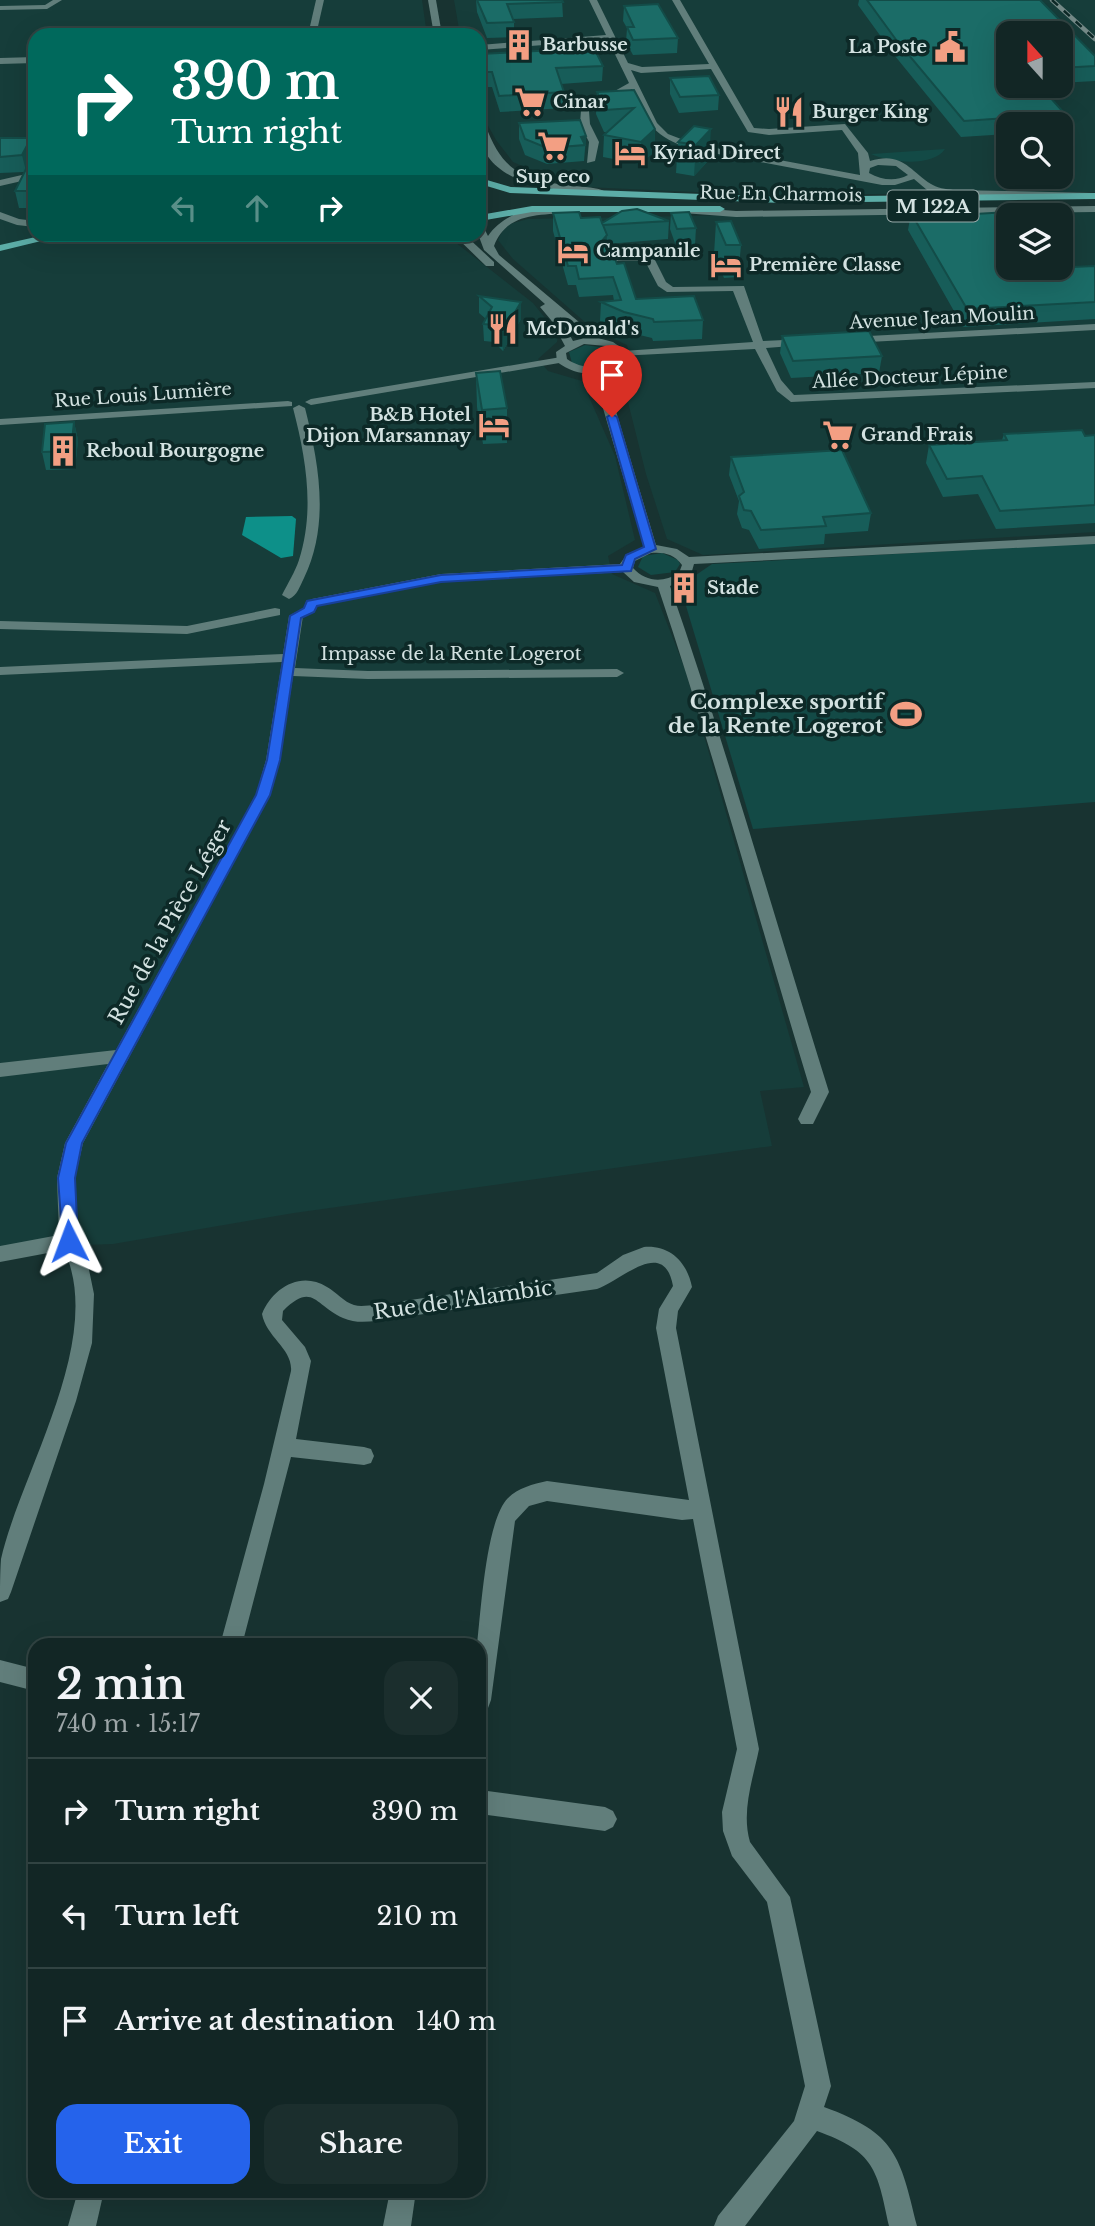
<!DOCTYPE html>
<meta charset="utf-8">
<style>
body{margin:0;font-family:"Libre Baskerville",serif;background:#1b2e2d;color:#f1f3f6;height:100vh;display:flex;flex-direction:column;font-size:26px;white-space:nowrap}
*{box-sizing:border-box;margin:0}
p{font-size:23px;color:#9ca5a7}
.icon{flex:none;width:38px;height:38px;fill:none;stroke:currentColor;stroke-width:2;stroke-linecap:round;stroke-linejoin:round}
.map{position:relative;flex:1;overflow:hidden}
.panel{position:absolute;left:28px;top:1638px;width:458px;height:560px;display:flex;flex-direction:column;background:#122625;border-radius:21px;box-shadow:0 7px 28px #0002,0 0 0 2px #314342}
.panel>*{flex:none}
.top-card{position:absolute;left:28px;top:28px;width:458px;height:214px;border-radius:21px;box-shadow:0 7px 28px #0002,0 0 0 2px #314342;background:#00695c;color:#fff;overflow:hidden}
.needle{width:46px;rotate:339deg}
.buttons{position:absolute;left:996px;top:21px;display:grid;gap:14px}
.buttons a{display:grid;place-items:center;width:77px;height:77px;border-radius:14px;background:#122625;box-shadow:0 7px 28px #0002,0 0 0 2px #314342;font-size:35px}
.pin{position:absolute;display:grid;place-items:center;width:60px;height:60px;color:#fff;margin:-72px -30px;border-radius:50% 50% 50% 0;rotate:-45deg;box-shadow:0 0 7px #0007}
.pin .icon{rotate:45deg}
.me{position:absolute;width:77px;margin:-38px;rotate:357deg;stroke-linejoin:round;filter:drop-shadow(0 0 5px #0008)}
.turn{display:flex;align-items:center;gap:24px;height:147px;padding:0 28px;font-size:32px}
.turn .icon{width:91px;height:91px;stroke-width:2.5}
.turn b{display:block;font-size:49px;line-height:60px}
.lanes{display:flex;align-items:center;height:66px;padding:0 28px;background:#0003;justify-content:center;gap:35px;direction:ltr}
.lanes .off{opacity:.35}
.round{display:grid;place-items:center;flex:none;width:74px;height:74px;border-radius:21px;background:#1b2e2d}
.head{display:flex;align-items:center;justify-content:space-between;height:119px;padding:0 28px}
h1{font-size:42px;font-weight:600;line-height:52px}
.action{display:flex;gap:14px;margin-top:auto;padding:14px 28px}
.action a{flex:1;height:80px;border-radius:21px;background:#2563eb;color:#fff;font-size:28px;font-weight:600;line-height:80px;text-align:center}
.action a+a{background:#1b2e2d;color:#f1f3f6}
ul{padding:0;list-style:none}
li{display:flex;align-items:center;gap:21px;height:105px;padding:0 28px;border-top:2px solid #314342}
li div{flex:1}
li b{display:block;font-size:26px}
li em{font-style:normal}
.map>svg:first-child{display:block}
.built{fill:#163d3a;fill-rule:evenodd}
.green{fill:#134a46}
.water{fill:#0d9089}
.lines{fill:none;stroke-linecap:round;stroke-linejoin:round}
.minor{fill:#617e7b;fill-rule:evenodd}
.tertiary{fill:#617e7b;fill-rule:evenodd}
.secondary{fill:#617e7b;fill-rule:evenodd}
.primary{fill:#5cada7;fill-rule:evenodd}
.rail-casing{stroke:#758a88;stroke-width:4.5}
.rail{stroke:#0d2927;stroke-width:2.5;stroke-dasharray:8;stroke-linecap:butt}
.wall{fill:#175d59}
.shaded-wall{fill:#134c48}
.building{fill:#1b6c67;stroke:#134c48;stroke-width:2}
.route{fill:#2563eb;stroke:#184099;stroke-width:2}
.labels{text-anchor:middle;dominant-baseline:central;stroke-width:7;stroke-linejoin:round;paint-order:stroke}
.far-poi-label{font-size:18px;font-weight:bold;fill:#d3e2e1;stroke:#0d2927;text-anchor:start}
.far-street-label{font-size:18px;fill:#d3e2e1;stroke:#0d2927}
.shield{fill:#0d2927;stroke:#98aaa9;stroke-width:2}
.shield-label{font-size:19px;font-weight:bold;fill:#d3e2e1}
.poi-label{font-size:21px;font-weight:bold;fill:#d3e2e1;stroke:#0d2927;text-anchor:end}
.street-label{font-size:21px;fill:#d3e2e1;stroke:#0d2927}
</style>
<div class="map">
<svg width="1095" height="2226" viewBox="0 0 1095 2226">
<rect width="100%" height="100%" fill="#183331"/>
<g class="built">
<path d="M0,0H422L427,35H35V234L446,235L533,303L549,323L558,336L557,342L538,359L548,371L582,381L615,456L635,540L608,556L612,574L655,593L685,669L804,1087L760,1091L772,1146L294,1213L113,1244L0,1248Z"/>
<path d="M454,0H1095V192L761,195L585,187L545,176L513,162L496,140L481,113L480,35H460ZM1008,33H1060V86H1008ZM1008,124H1060V177H1008Z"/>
<path d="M1095,208V532L703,555L667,539L646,474L621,374L632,364L627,345L594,330L513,259L498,240L505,225L528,219ZM1008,215H1060V268H1008Z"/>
</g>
<g class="green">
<path d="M945,149C932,168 889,162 871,154Z"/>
<path d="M585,345L606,348L614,358C603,370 586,369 572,363L569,352Z"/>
<path d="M1095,543V802L753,829L680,586L712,564Z"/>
<path d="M662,553L678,560L680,564L675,572L651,575L638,567L643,556Z"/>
</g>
<path class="water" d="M292,516L296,519L293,556L281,558L242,535L246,517Z"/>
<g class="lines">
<g class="minor">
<path d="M53,0H62L47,9L0,10V6L45,5Z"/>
<path d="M316,0H324L316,35H308Z"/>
<path d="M589,0H597L628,63L642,67L709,64L672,0H680L754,128L769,129L845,124L868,153L870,161C902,151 909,170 931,184C937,188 946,189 953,190L1095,193V199L953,196L927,190L914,179L895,185H882L692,149C653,137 648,124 632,89L589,111L590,124L599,142L595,161L587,163L589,142L580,124L581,110L629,83L608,40L480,50V45L606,35ZM711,69L748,132L769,135L842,130L858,153L860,175L694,144L668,134L657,123L631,70L641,73ZM878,165L896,166L908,175C895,182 882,180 869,173L870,168Z"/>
<path d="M35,57V63L0,64V58Z"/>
<path d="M35,172V178L0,186V180Z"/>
<path d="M1095,206V212L736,217L683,213L678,210L683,207L736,211Z"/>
<path d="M0,212L19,219L35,221V227L17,225L0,219Z"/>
<path d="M608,256H653L666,282L673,287L744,286L763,341L805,339L810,342L805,345L766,348L781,380L794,395L1095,382V388L791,402L777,391L755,349L619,356V352L623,351L753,342L733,291L667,292L658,286L645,261H604L603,259Z"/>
<path d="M1095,324V330L850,343L845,340L850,337Z"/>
<path d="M561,357L565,358V362L311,405L305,402L311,399Z"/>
<path d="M598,368L604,371L656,545L677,549L689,557L1095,536V544L694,564L690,578L670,586C728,753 776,923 829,1092L813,1124H801L798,1119L811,1092C760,924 714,754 658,587L634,582L623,572L441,582L312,607L305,603L312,599L441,574L620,564L627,554L644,547L592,371ZM651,553C664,552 674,554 682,565L679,573C663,583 646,582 633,568L635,561Z"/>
<path d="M288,401L292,402V406L0,425V419Z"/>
<path d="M299,405L305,408C319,464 330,524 304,578C300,586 297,596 289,599L282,595C288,583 295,572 299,560C315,510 306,458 293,408Z"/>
<path d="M275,608L280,609V615L187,634L0,629V621L187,626Z"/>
<path d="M296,612L303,616L295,668L368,671L617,669L624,673L617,677L368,679L293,676L280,760L270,795L83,1143L75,1178L78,1241L87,1260L94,1294L92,1343L76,1401L11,1592L8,1599L0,1602C0,1589 0,1573 1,1559C21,1471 106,1339 64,1250L0,1262V1246L59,1235L57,1178L65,1143L108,1064L0,1077V1063L116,1050L256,795L266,760L282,662L0,675V667L283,654L289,616Z"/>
<path d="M644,1247C670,1245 687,1262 692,1287L678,1311L676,1328L759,1749C753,1779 741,1811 750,1842L790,1897L831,2086L824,2107C896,2133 900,2156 917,2226H889C877,2169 875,2152 817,2131L745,2226H714L718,2216L794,2121L805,2086L767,1902L732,1856L723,1831L722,1812L737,1749L693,1519L682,1520L547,1501L529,1506L515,1521L491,1700L488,1708L480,1711V1645H477C481,1611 486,1520 508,1498C518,1488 533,1484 547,1481L689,1500L656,1328L659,1309L673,1286C664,1236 621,1281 597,1289L376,1321C365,1322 354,1323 343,1318C315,1306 313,1281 283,1311L282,1320L305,1347L311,1361L296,1439L364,1447L371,1449L374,1456L371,1463L364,1465L291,1457L242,1645H220L264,1484L291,1371C293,1349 266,1337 262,1314C272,1289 300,1270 327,1287C336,1292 344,1302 354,1305C361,1307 369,1305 376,1305L597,1273L623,1255Z"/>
<path d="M0,1660L35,1669V1691L0,1682Z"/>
<path d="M480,1790L605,1807L613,1811L617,1819L613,1827L605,1831L480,1814Z"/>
<path d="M78,2191H104L96,2226H68Z"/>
<path d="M390,2191H416L411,2226H383Z"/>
</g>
<g class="tertiary">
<path d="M574,208L576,210L571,213C540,215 507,212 494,246L499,255L598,338L613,342L627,352L626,363C603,377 579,378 557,362L556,352L565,346L551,320L540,307L545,304L484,250L478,234L480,215L487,217L485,230L488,236C506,209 544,204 574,208ZM560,317L585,338L573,341ZM584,344L606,346L617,355V359C600,369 583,370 567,359L566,353Z"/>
<path d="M453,234H464L494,262V266H486Z"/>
</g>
<g class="secondary">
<path d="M428,0H436L442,35H434Z"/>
<path d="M480,121L485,124C503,173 523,180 573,186C584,187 597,187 606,192L601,195C556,190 474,186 480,121Z"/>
</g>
<g class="primary">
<path d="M480,178L511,187L783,197L1095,193V199L783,203L510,193L480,184Z"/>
<path d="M532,206H720L725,209L720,212H532L480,221V215Z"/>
<path d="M49,234H70L0,251V245Z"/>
</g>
<defs>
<path id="rail" d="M1052,0L1095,39"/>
</defs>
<use href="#rail" class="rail-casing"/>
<use href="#rail" class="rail"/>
</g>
<g class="wall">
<path d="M476,0H562L563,17L513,19L514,22V37L487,38L477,12Z"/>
<path d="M859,0H1040L1095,56V81L1060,83V33L1008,86L1065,114L1062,130L1066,136L1063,152H1060V124H1008V134L961,137L895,56L858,5Z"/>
<path d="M624,6L678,38L677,53L633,55L626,42L627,28L623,21Z"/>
<path d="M480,54L603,66L602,81L561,84L564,92V108L500,112L492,87H485L480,69Z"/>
<path d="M670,78L719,95L718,110L679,113L670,94Z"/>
<path d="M634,90L655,129L654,152L640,164L603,157L604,135L607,132H604L596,114L597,92Z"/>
<path d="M519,123L586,136L584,161L547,164L525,155L519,139Z"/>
<path d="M694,126L709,160L694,176L676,173L678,142Z"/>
<path d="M0,138H31L35,154L28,167H35V208H19L15,191L24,172L0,173Z"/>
<path d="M1061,209L1073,225L1069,242H1060V215H1008V268H1060V251L1072,267L1095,266V319L963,327L908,230L911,213L938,212L940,216Z"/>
<path d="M553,213L602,223L669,221L668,239L607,244L636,299L703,320L702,339L653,341L652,338L623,331L600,321L601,302L614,301L613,295L579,297L576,285H568L553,231Z"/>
<path d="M671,213L696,228L695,245L676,246L670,229Z"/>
<path d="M716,222L741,245L738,277L724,278L714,254Z"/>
<path d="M479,296L521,319L503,351L494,342L484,341L483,324L486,319L479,313Z"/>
<path d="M782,336L882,356L879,373L791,378L780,353Z"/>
<path d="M476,373L507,408V443L483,444L477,407Z"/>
<path d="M74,422L78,440L75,469L46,470L42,452Z"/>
<path d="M1004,434L1095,435V523L996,529L978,494L943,497L926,463L929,445L1002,440Z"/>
<path d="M731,457L871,513L868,531L825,534L824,544L759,549L749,530L742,528L737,514L739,501L729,475Z"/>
</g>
<g class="shaded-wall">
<path d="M655,129L654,152L640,164L641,142Z"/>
<path d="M711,129L709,160L694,176L696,145Z"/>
<path d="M586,136L585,152V145L581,137Z"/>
<path d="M31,138L35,154L26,171L22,155Z"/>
<path d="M607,235L606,254L601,242Z"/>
<path d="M521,302V319L503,351L502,334Z"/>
<path d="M74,422L78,440L75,469L71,451Z"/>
</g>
<g class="building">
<path d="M477,0H562L563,2L507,4L514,22L487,23Z"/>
<path d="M867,0H1040L1095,56V66L1060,68V33H1008V86H1040L1065,114L1048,116L1056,124H1027L1021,117L964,121L897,41Z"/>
<path d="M658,4L678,38L633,40L627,27H634L624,6Z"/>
<path d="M594,48L603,66L556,68L564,92L499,96L492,72H485L480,54Z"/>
<path d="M709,76L719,95L680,97L670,78Z"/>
<path d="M634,90L655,129L641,142L604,135L634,108L605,110L597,92Z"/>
<path d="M580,120L586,136L581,137L585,145L547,148L525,139L519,123Z"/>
<path d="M694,126L711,129L696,145L678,142Z"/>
<path d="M1060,129L1066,136H1060Z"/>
<path d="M0,138H31L22,155L0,157Z"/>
<path d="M27,167H35V191H15Z"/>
<path d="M637,209L669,221L603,225L607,235L601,242L610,245L617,264L624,263L636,299L694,296L703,320L654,322L653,319L624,312L601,302L621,300L613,277L579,279L576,266H568L553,213L579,212L581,218L600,217L602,223L622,211Z"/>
<path d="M1061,209L1073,225L1060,226V215H1008V268H1060V251L1072,267L1095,266V302L967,309L911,213L938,212L940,216Z"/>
<path d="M689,212L696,228L677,229L671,213Z"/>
<path d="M731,221L741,245H726L716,222Z"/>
<path d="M479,296L521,302L502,334L493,325L483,324L492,307Z"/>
<path d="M869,331L882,356L793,361L782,336Z"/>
<path d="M500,371L507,408L482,410L476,373Z"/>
<path d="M74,422L71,451L42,452L45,424Z"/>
<path d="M1082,430L1085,436L1095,435V505L1000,511L982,476L947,479L929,445L1007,440L1004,434Z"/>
<path d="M842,450L871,513L823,517L826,526L761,530L751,511L744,510L739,496L744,492L731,457Z"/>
</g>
<path class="route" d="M612,414L617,417L656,549L635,559L631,571L441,582L317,606L314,612L301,618L280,760L270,795L82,1143L75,1178L78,1241L75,1246H63L58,1178L66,1143L256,795L267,760L290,616L304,608L307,601L441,575L622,565L626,555L644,547L607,417Z"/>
<defs>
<symbol id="building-bare" viewBox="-9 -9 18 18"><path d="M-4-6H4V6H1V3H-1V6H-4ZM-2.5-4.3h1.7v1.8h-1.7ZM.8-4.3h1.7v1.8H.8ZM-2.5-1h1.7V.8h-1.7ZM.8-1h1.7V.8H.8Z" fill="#f39f83" stroke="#0d2927" stroke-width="2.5" paint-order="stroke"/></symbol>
<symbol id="civic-bare" viewBox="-9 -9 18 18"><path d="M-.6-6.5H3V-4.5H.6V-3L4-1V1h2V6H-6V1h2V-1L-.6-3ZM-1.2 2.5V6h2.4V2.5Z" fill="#f39f83" stroke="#0d2927" stroke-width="2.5" paint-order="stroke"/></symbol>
<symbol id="supermarket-bare" viewBox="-9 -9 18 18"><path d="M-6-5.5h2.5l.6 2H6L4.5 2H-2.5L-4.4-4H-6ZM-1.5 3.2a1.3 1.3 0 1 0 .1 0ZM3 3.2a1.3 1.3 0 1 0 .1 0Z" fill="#f39f83" stroke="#0d2927" stroke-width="2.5" paint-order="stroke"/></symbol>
<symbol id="restaurant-bare" viewBox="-9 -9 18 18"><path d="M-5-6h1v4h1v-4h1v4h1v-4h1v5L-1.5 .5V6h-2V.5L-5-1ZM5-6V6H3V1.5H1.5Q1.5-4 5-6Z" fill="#f39f83" stroke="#0d2927" stroke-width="2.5" paint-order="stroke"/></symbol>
<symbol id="hotel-bare" viewBox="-9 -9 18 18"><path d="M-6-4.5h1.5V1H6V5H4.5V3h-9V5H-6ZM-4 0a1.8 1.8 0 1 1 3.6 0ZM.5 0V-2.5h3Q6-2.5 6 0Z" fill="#f39f83" stroke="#0d2927" stroke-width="2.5" paint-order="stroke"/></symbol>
<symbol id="stadium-bare" viewBox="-9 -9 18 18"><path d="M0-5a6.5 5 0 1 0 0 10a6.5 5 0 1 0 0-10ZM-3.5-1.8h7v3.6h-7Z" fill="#f39f83" stroke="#0d2927" stroke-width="2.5" paint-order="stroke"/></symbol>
</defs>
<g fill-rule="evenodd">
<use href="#building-bare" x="497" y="23" width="44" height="44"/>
<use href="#civic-bare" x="928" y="25" width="44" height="44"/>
<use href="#supermarket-bare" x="508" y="80" width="44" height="44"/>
<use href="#restaurant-bare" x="767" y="90" width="44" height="44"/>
<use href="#supermarket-bare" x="531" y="124" width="44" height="44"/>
<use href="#hotel-bare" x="608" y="131" width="44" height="44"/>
<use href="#hotel-bare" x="551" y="229" width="44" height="44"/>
<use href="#hotel-bare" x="704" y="243" width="44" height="44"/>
<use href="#restaurant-bare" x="481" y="307" width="44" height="44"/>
<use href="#hotel-bare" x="472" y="403" width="44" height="44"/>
<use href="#supermarket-bare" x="816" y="413" width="44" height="44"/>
<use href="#building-bare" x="41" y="429" width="44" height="44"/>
<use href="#building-bare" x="662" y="566" width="44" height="44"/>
<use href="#stadium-bare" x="884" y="692" width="44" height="44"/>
</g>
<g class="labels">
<g class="far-poi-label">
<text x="542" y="45">Barbusse</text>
<text x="927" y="47" text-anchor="end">La Poste</text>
<text x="553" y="102">Cinar</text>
<text x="812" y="112">Burger King</text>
<text x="653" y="153">Kyriad Direct</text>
<text x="553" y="177" text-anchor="middle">Sup eco</text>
<text x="596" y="251">Campanile</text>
<text x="749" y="265">Première Classe</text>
<text x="526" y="329">McDonald's</text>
<text x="471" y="415" text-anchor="end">B&amp;B Hotel<tspan x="471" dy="21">Dijon Marsannay</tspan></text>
<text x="861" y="435">Grand Frais</text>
<text x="86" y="451">Reboul Bourgogne</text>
<text x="707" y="588">Stade</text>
</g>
<g class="far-street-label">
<text transform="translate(781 194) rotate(1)">Rue En Charmois</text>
<text transform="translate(942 318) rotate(-3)">Avenue Jean Moulin</text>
<text transform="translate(910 377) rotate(-3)">Allée Docteur Lépine</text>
<text transform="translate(143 395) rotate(-4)">Rue Louis Lumière</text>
<text x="451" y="654">Impasse de la Rente Logerot</text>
</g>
<rect class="shield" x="887.5" y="190.5" width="91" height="31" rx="5"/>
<g class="shield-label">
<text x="933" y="206">M 122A</text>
</g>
<g class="poi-label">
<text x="883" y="702">Complexe sportif<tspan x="883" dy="24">de la Rente Logerot</tspan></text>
</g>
<g class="street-label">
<text transform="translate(170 922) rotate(-61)">Rue de la Pièce Léger</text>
<text transform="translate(463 1300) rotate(-8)">Rue de l'Alambic</text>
</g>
</g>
</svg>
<div class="buttons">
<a><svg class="needle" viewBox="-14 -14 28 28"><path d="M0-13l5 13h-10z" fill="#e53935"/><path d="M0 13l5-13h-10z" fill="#9ca5a7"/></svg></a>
<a><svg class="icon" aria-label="search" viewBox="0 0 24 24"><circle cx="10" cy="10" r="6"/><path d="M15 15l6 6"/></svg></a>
<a><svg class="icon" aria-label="layers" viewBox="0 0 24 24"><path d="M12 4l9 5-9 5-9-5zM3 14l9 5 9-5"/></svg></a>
</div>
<div class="pin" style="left:612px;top:417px;background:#d93025"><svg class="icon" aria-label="arrive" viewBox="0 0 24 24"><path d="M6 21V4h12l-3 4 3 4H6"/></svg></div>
<svg class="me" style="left:69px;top:1241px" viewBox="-20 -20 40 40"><path d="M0-17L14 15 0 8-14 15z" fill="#2563eb" stroke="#fff" stroke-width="4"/></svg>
<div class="top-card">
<div class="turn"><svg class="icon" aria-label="right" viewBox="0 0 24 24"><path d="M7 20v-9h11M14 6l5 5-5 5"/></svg><div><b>390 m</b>Turn right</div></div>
<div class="lanes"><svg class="icon off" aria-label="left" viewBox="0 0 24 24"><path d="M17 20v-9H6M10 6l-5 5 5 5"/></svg><svg class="icon off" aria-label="ahead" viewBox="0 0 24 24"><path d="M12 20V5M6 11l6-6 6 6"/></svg><svg class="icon" aria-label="right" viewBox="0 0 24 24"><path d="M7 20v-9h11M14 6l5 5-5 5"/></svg></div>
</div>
<section class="panel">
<div class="head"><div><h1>2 min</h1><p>740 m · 15:17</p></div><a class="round"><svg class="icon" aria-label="close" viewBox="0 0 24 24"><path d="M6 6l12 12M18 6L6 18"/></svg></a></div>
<ul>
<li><svg class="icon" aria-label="right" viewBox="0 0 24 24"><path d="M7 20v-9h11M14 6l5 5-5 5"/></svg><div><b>Turn right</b></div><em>390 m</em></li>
<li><svg class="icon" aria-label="left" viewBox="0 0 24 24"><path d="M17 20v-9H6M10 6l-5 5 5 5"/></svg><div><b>Turn left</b></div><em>210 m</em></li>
<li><svg class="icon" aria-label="arrive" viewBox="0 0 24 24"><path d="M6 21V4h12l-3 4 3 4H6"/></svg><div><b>Arrive at destination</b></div><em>140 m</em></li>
</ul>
<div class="action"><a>Exit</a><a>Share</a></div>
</section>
</div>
